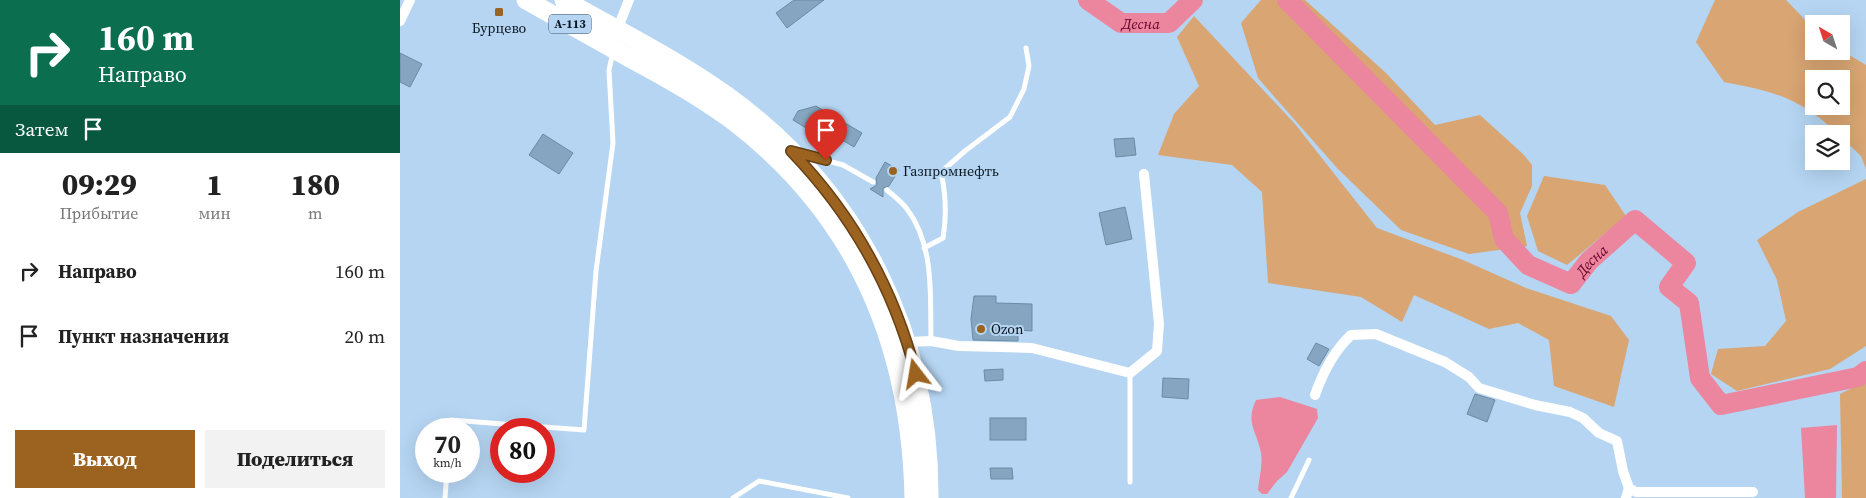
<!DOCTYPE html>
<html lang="ru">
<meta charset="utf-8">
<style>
body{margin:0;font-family:"Source Serif 4",serif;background:#f2f2f2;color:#222;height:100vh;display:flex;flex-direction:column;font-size:19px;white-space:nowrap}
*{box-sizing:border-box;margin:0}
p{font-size:16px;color:#767676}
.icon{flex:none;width:28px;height:28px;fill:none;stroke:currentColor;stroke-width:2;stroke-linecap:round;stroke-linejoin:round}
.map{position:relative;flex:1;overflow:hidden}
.panel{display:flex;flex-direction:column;background:#fff;width:400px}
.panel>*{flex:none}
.hud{background:#0b6e4f;color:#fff;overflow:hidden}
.needle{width:32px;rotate:321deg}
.tools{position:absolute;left:1405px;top:15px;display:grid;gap:10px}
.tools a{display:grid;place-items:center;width:45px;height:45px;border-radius:0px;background:#fff;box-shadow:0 5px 20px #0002;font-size:25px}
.speed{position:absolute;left:15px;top:418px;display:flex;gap:10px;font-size:25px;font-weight:700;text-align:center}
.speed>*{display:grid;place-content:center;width:65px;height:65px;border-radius:50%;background:#fff;box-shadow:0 5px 20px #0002;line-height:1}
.speed small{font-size:12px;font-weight:400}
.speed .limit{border:8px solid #d22;background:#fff;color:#111}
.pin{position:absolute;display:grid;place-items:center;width:42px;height:42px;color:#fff;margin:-51px -21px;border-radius:50% 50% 50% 0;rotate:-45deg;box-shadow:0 0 5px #0007}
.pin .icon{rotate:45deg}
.me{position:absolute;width:55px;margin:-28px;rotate:346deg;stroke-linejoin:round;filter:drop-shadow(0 0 4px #0008)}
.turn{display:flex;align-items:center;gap:18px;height:105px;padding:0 15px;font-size:22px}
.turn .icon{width:65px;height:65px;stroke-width:2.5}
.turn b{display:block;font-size:35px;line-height:42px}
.then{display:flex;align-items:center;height:48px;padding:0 15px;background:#0003;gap:10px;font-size:19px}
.eta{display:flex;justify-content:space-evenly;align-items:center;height:85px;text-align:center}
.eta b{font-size:30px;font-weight:800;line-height:35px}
.primary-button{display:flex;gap:10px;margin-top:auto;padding:10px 15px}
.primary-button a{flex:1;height:58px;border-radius:0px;background:#9b6220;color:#fff;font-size:20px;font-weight:800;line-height:58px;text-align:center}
.primary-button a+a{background:#f2f2f2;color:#222}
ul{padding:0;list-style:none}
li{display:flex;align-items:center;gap:15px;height:65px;padding:0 15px}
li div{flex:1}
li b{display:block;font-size:19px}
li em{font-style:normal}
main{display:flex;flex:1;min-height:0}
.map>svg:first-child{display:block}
.green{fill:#d8a573;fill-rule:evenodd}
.water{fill:#ec859e}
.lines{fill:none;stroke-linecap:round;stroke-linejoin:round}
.river{stroke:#ec859e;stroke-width:20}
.building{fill:#86a5c0;stroke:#6c8aa4}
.lane{stroke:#fff;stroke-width:5}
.street{stroke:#fff;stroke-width:10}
.highway{stroke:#fff;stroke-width:19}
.route-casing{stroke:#654015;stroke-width:12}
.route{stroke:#9b6220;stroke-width:9}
.poi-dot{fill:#9b6220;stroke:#b5d5f2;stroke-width:2}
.labels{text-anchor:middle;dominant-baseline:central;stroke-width:4;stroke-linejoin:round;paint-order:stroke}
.shield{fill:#b5d5f2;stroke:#3c4e5e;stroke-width:1}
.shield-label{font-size:12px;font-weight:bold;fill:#08141e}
.poi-label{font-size:14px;fill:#08141e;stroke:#b5d5f2;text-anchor:start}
.water-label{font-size:15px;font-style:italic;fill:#63022b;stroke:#b5d5f2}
</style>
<main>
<section class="panel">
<div class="hud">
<div class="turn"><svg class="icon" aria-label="right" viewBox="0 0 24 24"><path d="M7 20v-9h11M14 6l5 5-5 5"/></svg><div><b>160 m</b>Направо</div></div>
<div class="then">Затем<svg class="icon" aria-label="arrive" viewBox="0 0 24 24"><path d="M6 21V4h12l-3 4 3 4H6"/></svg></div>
</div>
<div class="eta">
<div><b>09:29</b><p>Прибытие</p></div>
<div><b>1</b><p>мин</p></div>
<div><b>180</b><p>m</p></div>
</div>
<ul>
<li><svg class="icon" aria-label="right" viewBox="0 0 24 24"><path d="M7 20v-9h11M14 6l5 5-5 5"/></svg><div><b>Направо</b></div><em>160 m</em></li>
<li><svg class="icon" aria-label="arrive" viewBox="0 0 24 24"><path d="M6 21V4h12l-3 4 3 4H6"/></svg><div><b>Пункт назначения</b></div><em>20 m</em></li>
</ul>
<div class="primary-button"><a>Выход</a><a>Поделиться</a></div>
</section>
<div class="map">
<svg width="1466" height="498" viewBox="0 0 1466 498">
<rect width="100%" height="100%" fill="#b5d5f2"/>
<g class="green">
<path d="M861,0H905L986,73L1035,125L1080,115L1123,154L1132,165V186L1120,213L1127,246L1069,254L1001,230L937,168L858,78L841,23Z"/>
<path d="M1315,0H1386L1414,29V51L1441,50L1466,65V169L1461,156L1441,137V134H1438C1399,97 1375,92 1324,82L1296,42ZM1414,79H1441V106H1414Z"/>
<path d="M794,16L895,124L977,228L1063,260L1126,288L1211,316L1229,340L1214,407L1154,386L1149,340L1118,323L1089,329L1014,295L1002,322L961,297L868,283L862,192L832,165L758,155L774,114L799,86L777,37Z"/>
<path d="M1144,176L1205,185L1226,216L1167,265L1138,251L1127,216Z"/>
<path d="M1466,179V346L1430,369L1337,391L1311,374L1318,349L1365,346L1386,321L1377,280L1357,240L1398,212Z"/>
<path d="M1466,381V498H1442L1440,394Z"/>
</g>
<g class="water">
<path d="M880,397L917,409L918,418L887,472L877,481L867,494H862L858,490C859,478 863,465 861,453C857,431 845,423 856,400Z"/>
<path d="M1437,425L1436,498H1405L1401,428Z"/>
</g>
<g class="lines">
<g class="river">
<path id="s1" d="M688,0L721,23H769L793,0"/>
<path id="s2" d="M887,0L1098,213L1104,239L1128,265L1171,284L1189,261L1235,220L1286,263L1269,287L1289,303L1300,378L1321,405L1458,377L1466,371"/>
</g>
</g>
<g class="building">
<path d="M394,0H424L387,28L376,13Z"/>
<path d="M0,53L22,64L10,87L0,82Z"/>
<path d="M416,106L462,133L454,147L410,121L406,128L393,120L398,111Z"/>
<path d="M143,134L173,153L159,174L129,155Z"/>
<path d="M734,138L736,155L716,157L714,139Z"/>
<path d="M485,162L499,170L489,186L483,188V197L470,189L477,185L476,178Z"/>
<path d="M725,207L732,239L706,245L699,213Z"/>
<path d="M574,296H596V303L632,304V331L618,330V341L573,340L571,319Z"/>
<path d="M916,343L929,349L919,366L907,359Z"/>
<path d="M603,369V380L585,381L584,370Z"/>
<path d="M763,378L789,379L788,399L762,397Z"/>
<path d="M1075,394L1095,400L1087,422L1067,414Z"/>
<rect x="590" y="418" width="36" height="22"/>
<path d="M590,468H612L613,479H591Z"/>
</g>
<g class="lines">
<g class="lane">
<path d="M402,154L443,165L473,182"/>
<path d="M487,190C494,196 502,202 507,209C535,246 530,297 531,341"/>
<path d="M524,248L543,238C547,215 546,195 541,172L565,151L610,117L624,89L629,66L626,48"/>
<path d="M50,429L51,420L184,430L196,271L213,143L209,70L213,52"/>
<path d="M730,482V373"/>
<path d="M45,498L47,471"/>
<path d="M333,498L359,481L448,498"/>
<path d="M891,498L909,460"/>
</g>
<g class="street">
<path d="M0,21L10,0"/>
<path d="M217,30L229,0"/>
<path d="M508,342L531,341L559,346L632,348L730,373L757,351L759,324L744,174"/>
<path d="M915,395C923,372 934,351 951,335L976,334L1045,362L1069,377L1079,388L1135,405L1170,412L1183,418L1199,433L1217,441L1223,471L1229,488L1236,492H1353"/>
<path d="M1226,498L1229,488"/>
</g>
<g class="highway">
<path d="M126,0C160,19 194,38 228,57C264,76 300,96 332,120C456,214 511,345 514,498"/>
<path d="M164,0C218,31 276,59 327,96C459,191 530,336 529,498"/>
</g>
</g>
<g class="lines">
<defs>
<path id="route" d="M426,160L391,151C452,214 494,289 516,374"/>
</defs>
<use href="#route" class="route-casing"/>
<use href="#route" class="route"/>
</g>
<g class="poi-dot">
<rect x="94" y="7" width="10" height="10" rx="2.5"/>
<circle cx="493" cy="171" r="5"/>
<circle cx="581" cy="329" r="5"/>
</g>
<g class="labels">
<rect class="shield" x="149" y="14.5" width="42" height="19" rx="4"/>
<g class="shield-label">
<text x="170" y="24">А-113</text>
</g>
<g class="poi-label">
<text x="99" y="28" text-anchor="middle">Бурцево</text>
<text x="503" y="171">Газпромнефть</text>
<text x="591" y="329">Ozon</text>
</g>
<g class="water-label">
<text stroke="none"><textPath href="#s1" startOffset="60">Десна</textPath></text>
<text stroke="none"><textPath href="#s2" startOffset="440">Десна</textPath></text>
</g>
</g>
</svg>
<div class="tools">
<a><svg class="needle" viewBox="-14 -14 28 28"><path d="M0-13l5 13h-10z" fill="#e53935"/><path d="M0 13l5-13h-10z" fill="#767676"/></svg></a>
<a><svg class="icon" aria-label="search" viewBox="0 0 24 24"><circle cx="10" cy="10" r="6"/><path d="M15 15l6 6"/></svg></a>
<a><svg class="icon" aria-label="layers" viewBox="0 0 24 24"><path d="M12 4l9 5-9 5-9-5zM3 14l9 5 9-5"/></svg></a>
</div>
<div class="speed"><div>70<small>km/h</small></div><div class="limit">80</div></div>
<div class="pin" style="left:426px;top:160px;background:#d93025"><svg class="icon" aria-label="arrive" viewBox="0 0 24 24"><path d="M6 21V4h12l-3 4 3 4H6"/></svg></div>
<svg class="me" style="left:516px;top:374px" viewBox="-20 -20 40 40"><path d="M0-17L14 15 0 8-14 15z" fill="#9b6220" stroke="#fff" stroke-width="4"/></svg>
</div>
</main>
